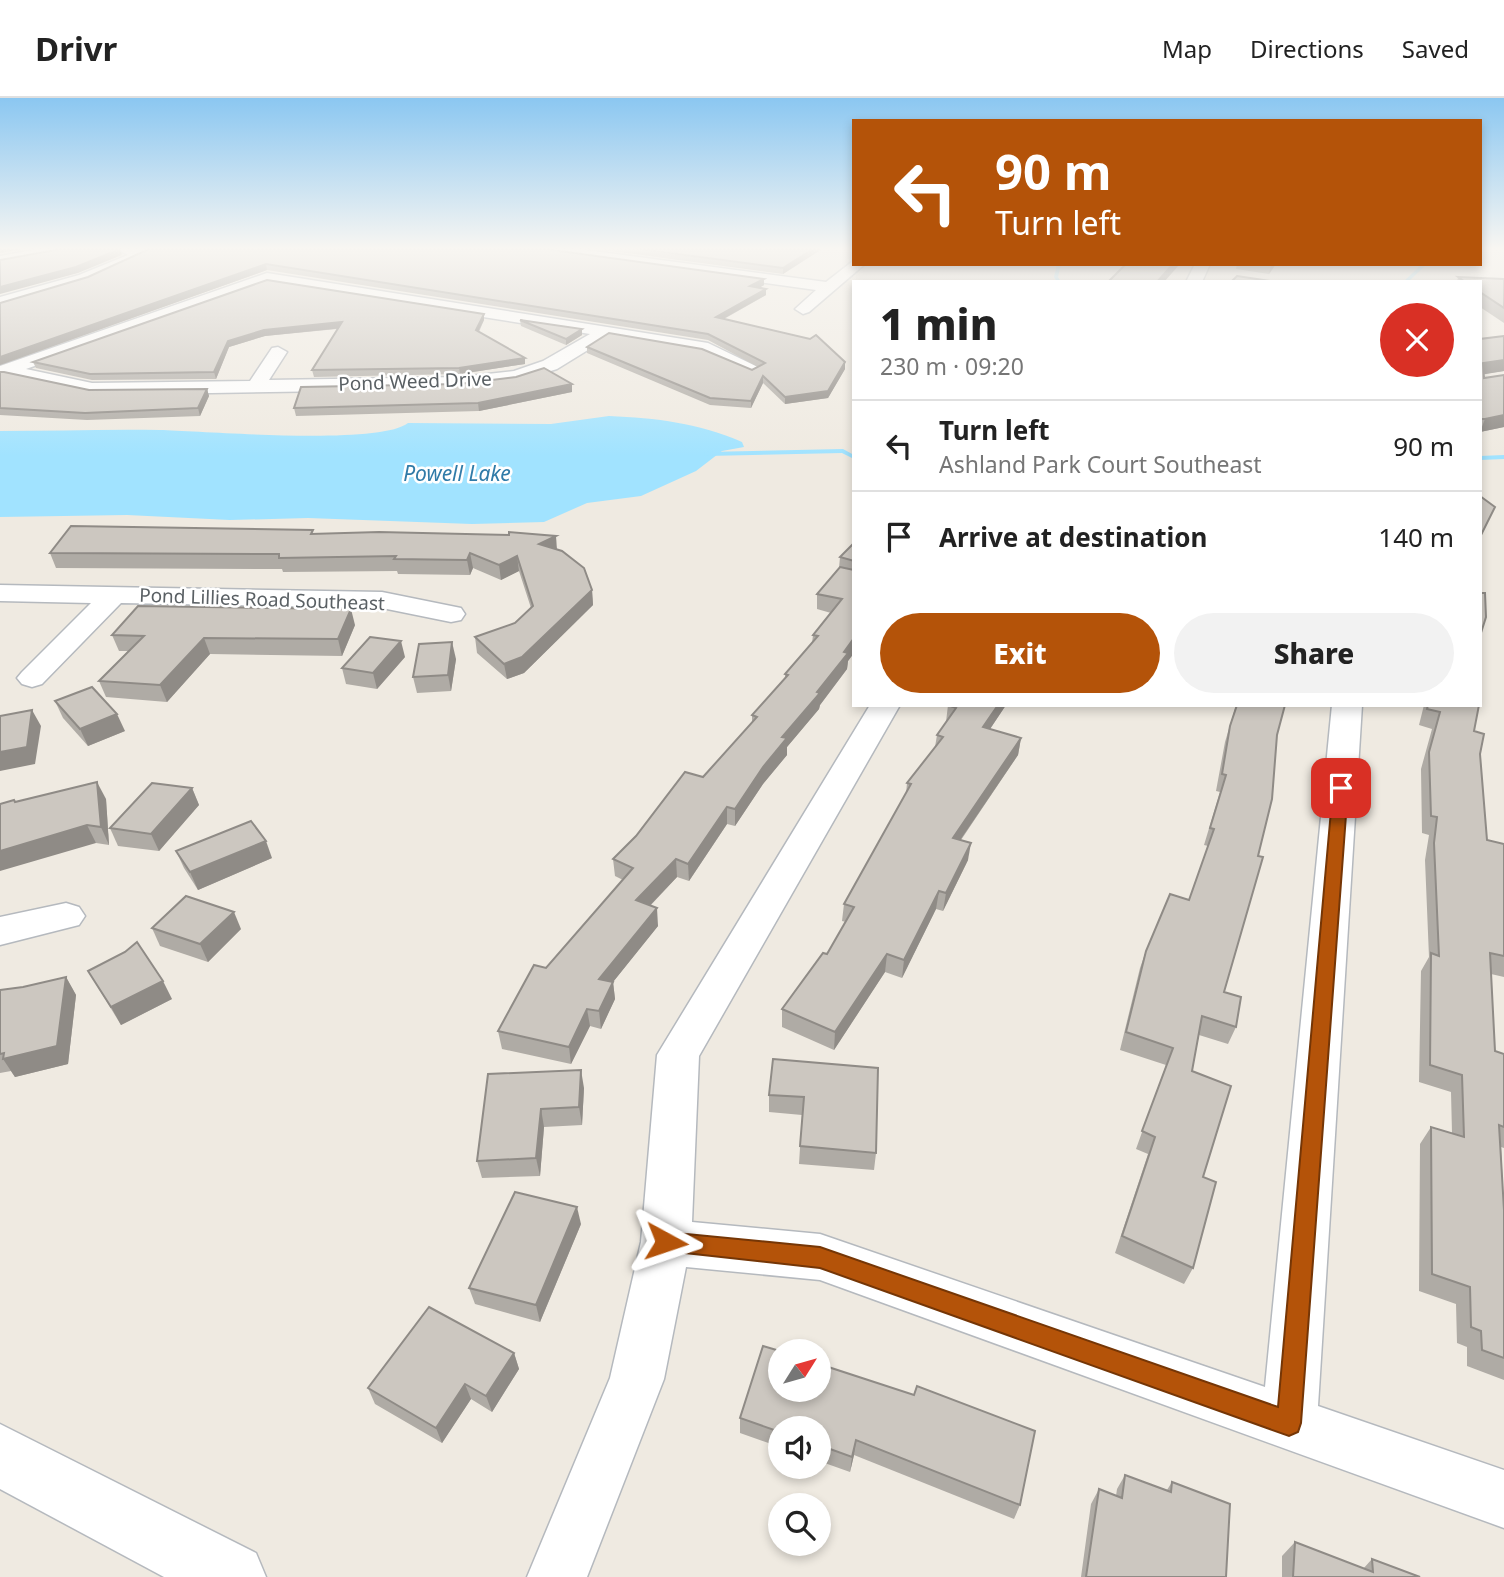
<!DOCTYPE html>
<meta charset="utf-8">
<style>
body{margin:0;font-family:"Noto Sans",sans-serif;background:#f2f2f2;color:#222;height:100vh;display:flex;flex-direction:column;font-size:26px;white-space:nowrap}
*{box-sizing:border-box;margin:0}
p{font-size:23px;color:#767676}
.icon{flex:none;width:38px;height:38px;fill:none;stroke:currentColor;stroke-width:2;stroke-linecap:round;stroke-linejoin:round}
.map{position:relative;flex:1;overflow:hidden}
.panel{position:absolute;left:852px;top:182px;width:630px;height:427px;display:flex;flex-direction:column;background:#fff;border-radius:0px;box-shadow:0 4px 10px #0003}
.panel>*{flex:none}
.banner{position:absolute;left:852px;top:21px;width:630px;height:147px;border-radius:0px;box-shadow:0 4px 10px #0003;background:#b45309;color:#fff;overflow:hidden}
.needle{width:46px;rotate:53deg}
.fabs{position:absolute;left:768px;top:1241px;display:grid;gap:14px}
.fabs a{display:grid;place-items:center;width:63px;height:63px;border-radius:50%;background:#fff;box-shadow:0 4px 10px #0003;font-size:35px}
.pin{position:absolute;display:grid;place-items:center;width:60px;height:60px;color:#fff;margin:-30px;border-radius:14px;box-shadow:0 4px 10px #0006}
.me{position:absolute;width:77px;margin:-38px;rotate:95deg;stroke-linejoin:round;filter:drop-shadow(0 0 5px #0008)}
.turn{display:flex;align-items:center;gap:24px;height:147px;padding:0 28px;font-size:32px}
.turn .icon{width:91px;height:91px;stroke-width:2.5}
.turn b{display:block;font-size:49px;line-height:60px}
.round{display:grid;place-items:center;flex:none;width:74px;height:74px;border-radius:37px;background:#f2f2f2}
.head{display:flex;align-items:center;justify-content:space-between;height:119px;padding:0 28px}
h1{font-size:42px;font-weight:800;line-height:52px}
.primary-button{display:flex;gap:14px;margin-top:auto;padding:14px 28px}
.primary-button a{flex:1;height:80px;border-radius:42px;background:#b45309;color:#fff;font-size:28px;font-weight:800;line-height:80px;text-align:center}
.primary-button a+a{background:#f2f2f2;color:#222}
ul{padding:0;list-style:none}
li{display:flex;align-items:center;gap:21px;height:91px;padding:0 28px;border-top:2px solid #e0e0e0}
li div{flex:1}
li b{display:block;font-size:26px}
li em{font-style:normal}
header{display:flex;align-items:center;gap:42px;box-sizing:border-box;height:98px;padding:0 35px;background:#fff;border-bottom:2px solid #e0e0e0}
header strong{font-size:33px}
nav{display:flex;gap:38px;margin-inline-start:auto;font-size:24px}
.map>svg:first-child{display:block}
.water{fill:#a1e3ff}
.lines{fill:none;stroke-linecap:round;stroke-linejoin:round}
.stream{fill:#a1e3ff;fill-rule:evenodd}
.minor-casing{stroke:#b5b9be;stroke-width:3}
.tertiary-casing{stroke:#b5b9be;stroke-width:3}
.minor{fill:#fff;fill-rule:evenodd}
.tertiary{fill:#fff;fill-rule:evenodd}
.wall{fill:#afaba5}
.shaded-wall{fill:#8f8b86}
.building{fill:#ccc7c0;stroke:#8f8b86;stroke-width:2}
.route{fill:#b45309;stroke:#753606;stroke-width:2}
.labels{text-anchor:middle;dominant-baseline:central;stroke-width:5;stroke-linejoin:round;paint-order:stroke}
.far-street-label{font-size:19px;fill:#5a6064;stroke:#fff}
.far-water-label{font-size:21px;font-style:italic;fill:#307ba8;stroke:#fff}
</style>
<header>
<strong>Drivr</strong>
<nav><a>Map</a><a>Directions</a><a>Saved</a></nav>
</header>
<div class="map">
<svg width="1504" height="1479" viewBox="0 0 1504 1479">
<rect width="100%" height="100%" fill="#efeae1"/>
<path class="water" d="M609,318C656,320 699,325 742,344L744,349L722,353L696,373L641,398L587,405L544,424L472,426L308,420L230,422L127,417L0,419V333C53,333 107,331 160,332C205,333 379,348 408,325L551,326Z"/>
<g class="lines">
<g class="stream">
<path d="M1057,166H1061L1058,179L1061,184H1057L1054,179Z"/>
<path d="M1422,166H1427L1408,184H1403Z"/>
<path d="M843,351L854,357V361L842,355L706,358L703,356L706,354Z"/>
<path d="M1504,357V361L1480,362V358Z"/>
</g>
<defs>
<g id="minor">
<path d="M38,151H68L61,155L0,166V158Z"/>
<path d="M117,151H138L149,157L89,183L0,209V199L79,177L128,157Z"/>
<path d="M540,151H578L826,184L853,163L854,166H865L809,214L803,216L795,211L816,192L547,155Z"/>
<path d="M1195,166H1210L1202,184H1186Z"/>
<path d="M267,175L708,245L762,271L753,277L703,255L609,239L557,271L516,284L460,291L92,297L7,278L0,280V268ZM268,185L590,236L543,263L514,273L460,279L269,282L287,254L278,249L272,250L250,283L92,285L26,271Z"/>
<path d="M0,487L382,494L461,510L465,516L461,522L451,524L382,510L121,505L42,586L32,589L22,586L17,580L22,574L91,505L0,503Z"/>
<path d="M870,607H900L699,958L692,1124L820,1136L1265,1289L1332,607H1362L1318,1308L1504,1372V1430L820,1182L686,1169L664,1281L587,1479H527L610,1280L641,1144L657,957Z"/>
<path d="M66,805L79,809L85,818L79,827L0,847V819Z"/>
</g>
<path id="tertiary" d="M0,1326L256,1455L266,1479H164L0,1391Z"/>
</defs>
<use href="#minor" class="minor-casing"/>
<use href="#tertiary" class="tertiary-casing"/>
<use href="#minor" class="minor"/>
<use href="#tertiary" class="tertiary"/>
</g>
<g class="wall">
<path d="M142,151H545L764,187L759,190L766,191V197L724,221L845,264V271L828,300L785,306L763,285L751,310L710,307L587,255V249L752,272L758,269L708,242L267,172L0,267V205L88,179L145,152Z"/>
<path d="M597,151H822L783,176Z"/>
<path d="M1237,166H1276L1269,176L1236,171Z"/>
<path d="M1458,179L1504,181V225L1480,209V184H1457Z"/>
<path d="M267,182L484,216V222L479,234L525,260V266L460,276L314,279L312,272L337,231L265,238L229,249L216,281L92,282L36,270L33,264Z"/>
<path d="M520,222L582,231V237L566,247L521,228Z"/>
<path d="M1480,241L1504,273L1483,276L1484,280L1504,277V329L1480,334Z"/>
<path d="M0,274L89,292L207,291L209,298L200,318L87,322L0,317Z"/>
<path d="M572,294L479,313L296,318L294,310Z"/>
<path d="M314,436L557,452L592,492L593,507L524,575L507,581L477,555L475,539L515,525L531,510L519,473L501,482L473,470L470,477L398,476L397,473L283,474L282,471L56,470L50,455Z"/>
<path d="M854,445V555L848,563L847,571L820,607L819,611L787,649V657L763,686L735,728L727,726L689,783L677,779L650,808L658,828L613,884L615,901L601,931L590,928L571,966L502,951L498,933L546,870L623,782L615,778L613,761L703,679L752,625V617L785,581V576L812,545L813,537L831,515L817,511V496L839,470L840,459Z"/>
<path d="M355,527L342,558L210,556L167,604L106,599L99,583L128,553H119L112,537Z"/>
<path d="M405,559L377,591L346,586L342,570Z"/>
<path d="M456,561L451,593L417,595L413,579Z"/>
<path d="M55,603L125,633L88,648L63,620Z"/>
<path d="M948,607H1006L990,631L1021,640L1018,657L961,742L968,762L943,813L936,811L902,880L885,874L834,952L782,929V911L827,856L846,824L842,823L844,806L906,696L907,685L935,649L937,637L946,624Z"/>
<path d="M1236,607H1285L1277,637L1224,894L1236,929L1228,946L1199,937L1192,973L1203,1079L1193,1170L1184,1186L1115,1155L1148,1056L1136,1051L1166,967L1120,952L1140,870L1146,853L1189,802L1208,748L1204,747L1220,694L1216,693L1225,644Z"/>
<path d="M1424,607H1479L1474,633L1480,656L1487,742L1504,746V879L1491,876L1495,953L1504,956V1050L1501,1049L1504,1112V1282L1467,1268V1249L1457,1245L1456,1206L1419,1193L1420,1046L1431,1029L1452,1035L1451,994L1419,984L1421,873L1429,859L1425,762L1429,737L1422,735L1421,671L1432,631L1419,627Z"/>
<path d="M192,690L199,707L159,753L118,748L110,730Z"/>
<path d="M106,701L109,747L96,745L16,704Z"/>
<path d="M176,753L272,760L198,792L184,770Z"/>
<path d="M152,830L241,831L208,864L160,848Z"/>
<path d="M88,873L172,901L121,927Z"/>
<path d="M66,879L76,897L68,966L15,979L11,973L0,975V892L23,889Z"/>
<path d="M773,961L876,1055L874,1072L799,1066L802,1017L769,1014V997Z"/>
<path d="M488,976L584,990L582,1027L544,1029L540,1078L482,1080L477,1063Z"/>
<path d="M581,1126L540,1224L475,1206L469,1190Z"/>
<path d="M763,1248L1020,1407L1014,1421L854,1357L850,1374L819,1363V1330H780V1349L740,1335V1320Z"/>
<path d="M514,1255L519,1271L492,1314L471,1301L442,1345L375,1306L368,1290Z"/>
<path d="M1125,1377L1167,1392L1172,1384L1226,1479H1081L1091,1406L1099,1391L1116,1398L1117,1391Z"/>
<path d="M1295,1444L1363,1471L1372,1461L1420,1479H1282V1458Z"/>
</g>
<g class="shaded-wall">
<path d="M0,151H24L0,155Z"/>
<path d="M120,151L122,157L78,175L0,196V189Z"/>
<path d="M813,151H822L783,176V170Z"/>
<path d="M266,166L267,172L0,267V259Z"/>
<path d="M1173,166H1180L1164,184H1157Z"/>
<path d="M1271,166H1276L1269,176Z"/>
<path d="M764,181V187L750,195V188Z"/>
<path d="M766,191V197L716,225V219Z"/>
<path d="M484,216V222L476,238V232Z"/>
<path d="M342,224L343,230L265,238L229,249L216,281L214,274L228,243L264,232Z"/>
<path d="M582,231V237L566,247V241Z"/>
<path d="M525,260V266L460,276L459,270Z"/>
<path d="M1504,262V273L1480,277L1483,265Z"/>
<path d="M845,264V271L828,300L785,306V299Z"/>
<path d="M763,278V285L751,310V303Z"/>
<path d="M572,286V294L479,313L478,305Z"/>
<path d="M207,291L209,298L200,318L198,310Z"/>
<path d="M1504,317V329L1480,334L1485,321Z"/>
<path d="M556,438L557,452L539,446Z"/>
<path d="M470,455L473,470L470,477L467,462Z"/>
<path d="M517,458L519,473L501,482L499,467Z"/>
<path d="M592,492L593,507L524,575L507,581L504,566Z"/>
<path d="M351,511L355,527L342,558L338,541Z"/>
<path d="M204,540L210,556L167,604L160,587Z"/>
<path d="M854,540V555L848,563L847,571L820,607L819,611L787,649V657L763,686L735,728V711L782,639L817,594Z"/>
<path d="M401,543L405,559L377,591L373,575Z"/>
<path d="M452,544L456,561L451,593L448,577Z"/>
<path d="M998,607H1006L980,646L983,629Z"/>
<path d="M32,612L41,628L35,666L0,673V654Z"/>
<path d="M117,616L125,633L88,648L80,631Z"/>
<path d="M1021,640L1018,657L950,757L953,740Z"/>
<path d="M97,684L106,701L109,747L101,729Z"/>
<path d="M192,690L199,707L159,753L151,736Z"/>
<path d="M727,709V726L689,783L688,766Z"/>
<path d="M87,727L96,745L0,773V753Z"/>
<path d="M266,743L272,760L198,792L190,774Z"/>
<path d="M971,745L968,762L943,813L946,795Z"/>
<path d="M676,761L677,779L638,820L636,802Z"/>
<path d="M939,793L936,811L902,880L904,862Z"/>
<path d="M657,810L658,828L613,884L615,901L601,931L599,913V881Z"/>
<path d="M234,814L241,831L208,864L200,846Z"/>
<path d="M887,856L885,874L834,952L835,934Z"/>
<path d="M66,879L76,897L68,966L15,979L3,961Z"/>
<path d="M163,883L172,901L121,927L111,909Z"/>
<path d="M587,911L590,928L571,966L569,949Z"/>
<path d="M581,972L584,990L582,1027L579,1009Z"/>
<path d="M541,1011L544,1029L540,1078L536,1060Z"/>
<path d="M577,1109L581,1126L540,1224L536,1207Z"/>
<path d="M514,1255L519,1271L492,1314L486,1298Z"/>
<path d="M465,1286L471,1301L442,1345L436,1330Z"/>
<path d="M856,1342L854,1357L850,1374L852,1359Z"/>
</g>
<g class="building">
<path d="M61,151H120L76,169L0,189V162Z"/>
<path d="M149,151H545L764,181L750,188L766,191L716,219L810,241L816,237L845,264L828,293L785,299L763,278L751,303L710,300L587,249L609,235L702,251L752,272L765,265L708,236L266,166L0,259V205L88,179Z"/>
<path d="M640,151H813L783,170Z"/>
<path d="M1126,166H1173L1157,184H1108Z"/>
<path d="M1237,178L1270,183L1231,184Z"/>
<path d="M1458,179L1504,181V210L1480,194V184H1465Z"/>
<path d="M267,182L484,216L476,232L525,260L459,270L312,272L342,224L264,232L228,243L214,274L90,276L33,264Z"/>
<path d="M520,222L582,231L566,241Z"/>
<path d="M1504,238V262L1483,265L1484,280L1504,277V317L1485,321H1480V241Z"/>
<path d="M544,270L572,286L478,305L294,310L301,289L459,286L516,279Z"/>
<path d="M0,274H4L89,292L207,291L198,310L85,315L0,310Z"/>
<path d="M1480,398L1495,409L1480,439Z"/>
<path d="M71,428L313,432L311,436L379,434L509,437V434L556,438L539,446L562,453L584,470L592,492L522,559L504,566L475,539L515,525L533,508L517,458L499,467L470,455L467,462L394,461L396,458L279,460V456L50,455Z"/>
<path d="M854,445V463L840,459Z"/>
<path d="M840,469L854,472V540L844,554L848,555L817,594L820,595L782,639L787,640L763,669L735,711L727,709L688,766L676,761L636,802L657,810L599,881L613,884L599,913L587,911L569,949L498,933L534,867L546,870L633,770L613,761L636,738L685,674L703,679L757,619L752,617L788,577L785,576L818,538L813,537L842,501L817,496Z"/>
<path d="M1480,495H1485L1486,519L1480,538Z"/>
<path d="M138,508L351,511L338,541L204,540L160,587L99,583L144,538L112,537Z"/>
<path d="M370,539L401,543L373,575L342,570Z"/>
<path d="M452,544L448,577L413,579L419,546Z"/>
<path d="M92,589L117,616L80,631L55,603Z"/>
<path d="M948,607H998L983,629L1021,640L953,740L971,745L946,795L939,793L904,862L887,856L835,934L782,911L823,855L827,856L854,809L844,806L911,686L907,685L943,639L937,637L956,610Z"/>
<path d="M1237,607H1285L1277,637L1272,701L1258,758L1263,759L1224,894L1241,899L1236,929L1202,918L1192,973L1231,988L1203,1079L1216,1084L1193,1170L1122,1138L1155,1039L1142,1033L1173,950L1126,934L1146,853L1170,796L1189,802L1214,731L1210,730L1226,677L1222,676L1230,628Z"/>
<path d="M1428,607H1479L1474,633L1484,636L1480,656L1487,742L1504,746V858L1490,855L1495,953L1504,956V1029L1499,1027L1504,1112V1260L1482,1252L1481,1233L1471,1229L1470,1189L1432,1176L1431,1029L1464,1039L1462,977L1430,967L1431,855L1439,858L1434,745L1437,719L1431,718L1429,654L1440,614L1427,611Z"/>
<path d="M32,612L27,649L0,654V618Z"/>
<path d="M97,684L101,729L87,727L0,753V706L14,702L15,704Z"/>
<path d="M152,685L192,690L151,736L110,730Z"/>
<path d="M251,723L266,743L190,774L176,753Z"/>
<path d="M186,798L234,814L200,846L152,830Z"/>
<path d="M137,844L163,883L111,909L88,873L125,854Z"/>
<path d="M66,879L57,948L3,961L4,955L0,956V892L23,889Z"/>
<path d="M773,961L878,970L876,1055L800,1048L804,999L769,997Z"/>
<path d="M581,972L579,1009L541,1011L536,1060L477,1063L488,976Z"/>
<path d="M515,1094L577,1109L536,1207L469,1190Z"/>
<path d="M429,1209L514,1255L486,1298L465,1286L436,1330L368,1290Z"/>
<path d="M763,1248L780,1253V1292H819V1266L914,1297L917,1288L1035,1333L1020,1407L856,1342L852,1359L819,1347V1330H780V1334L740,1320Z"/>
<path d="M1125,1377L1171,1394L1172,1384L1230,1406L1226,1479H1086L1099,1391L1122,1400Z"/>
<path d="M1295,1444L1373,1474L1372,1461L1420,1479H1293Z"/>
</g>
<linearGradient id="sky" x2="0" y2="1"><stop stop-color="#8bc7f1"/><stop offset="0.42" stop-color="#f8f6f2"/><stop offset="1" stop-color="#f8f6f2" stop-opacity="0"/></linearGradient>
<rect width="1504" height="358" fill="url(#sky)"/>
<path class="route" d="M1341,685L1348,690L1301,1325L1298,1334L1289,1338L820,1170L658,1152L654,1144L658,1137L666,1134L820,1149L1278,1309L1333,690Z"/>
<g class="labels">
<g class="far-street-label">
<text transform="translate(415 283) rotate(-2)">Pond Weed Drive</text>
<text transform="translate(262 501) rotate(2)">Pond Lillies Road Southeast</text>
</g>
<g class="far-water-label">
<text x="457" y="375">Powell Lake</text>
</g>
</g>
</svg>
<div class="fabs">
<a><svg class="needle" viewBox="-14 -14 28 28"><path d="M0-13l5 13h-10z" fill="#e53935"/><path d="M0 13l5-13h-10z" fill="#767676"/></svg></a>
<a><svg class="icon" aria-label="sound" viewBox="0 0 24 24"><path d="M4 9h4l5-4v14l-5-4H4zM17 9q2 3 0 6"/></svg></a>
<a><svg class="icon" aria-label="search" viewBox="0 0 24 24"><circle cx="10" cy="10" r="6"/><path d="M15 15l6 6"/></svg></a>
</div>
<div class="pin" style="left:1341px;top:690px;background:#d93025"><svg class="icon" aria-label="arrive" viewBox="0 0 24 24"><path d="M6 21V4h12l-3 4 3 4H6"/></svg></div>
<svg class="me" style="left:666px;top:1144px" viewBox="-20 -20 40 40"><path d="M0-17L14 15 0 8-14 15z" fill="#b45309" stroke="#fff" stroke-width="4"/></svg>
<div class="banner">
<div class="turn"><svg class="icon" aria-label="left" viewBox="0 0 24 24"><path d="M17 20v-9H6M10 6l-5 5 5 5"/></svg><div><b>90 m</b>Turn left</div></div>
</div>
<section class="panel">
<div class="head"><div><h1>1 min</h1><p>230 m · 09:20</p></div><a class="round" style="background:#d93025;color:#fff"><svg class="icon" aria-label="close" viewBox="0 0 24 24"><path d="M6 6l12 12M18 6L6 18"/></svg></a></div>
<ul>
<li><svg class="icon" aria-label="left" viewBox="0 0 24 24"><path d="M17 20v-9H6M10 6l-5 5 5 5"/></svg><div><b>Turn left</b><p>Ashland Park Court Southeast</p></div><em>90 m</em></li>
<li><svg class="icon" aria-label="arrive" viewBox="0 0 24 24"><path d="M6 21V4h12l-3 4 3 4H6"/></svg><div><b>Arrive at destination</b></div><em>140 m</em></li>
</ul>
<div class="primary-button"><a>Exit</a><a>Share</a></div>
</section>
</div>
